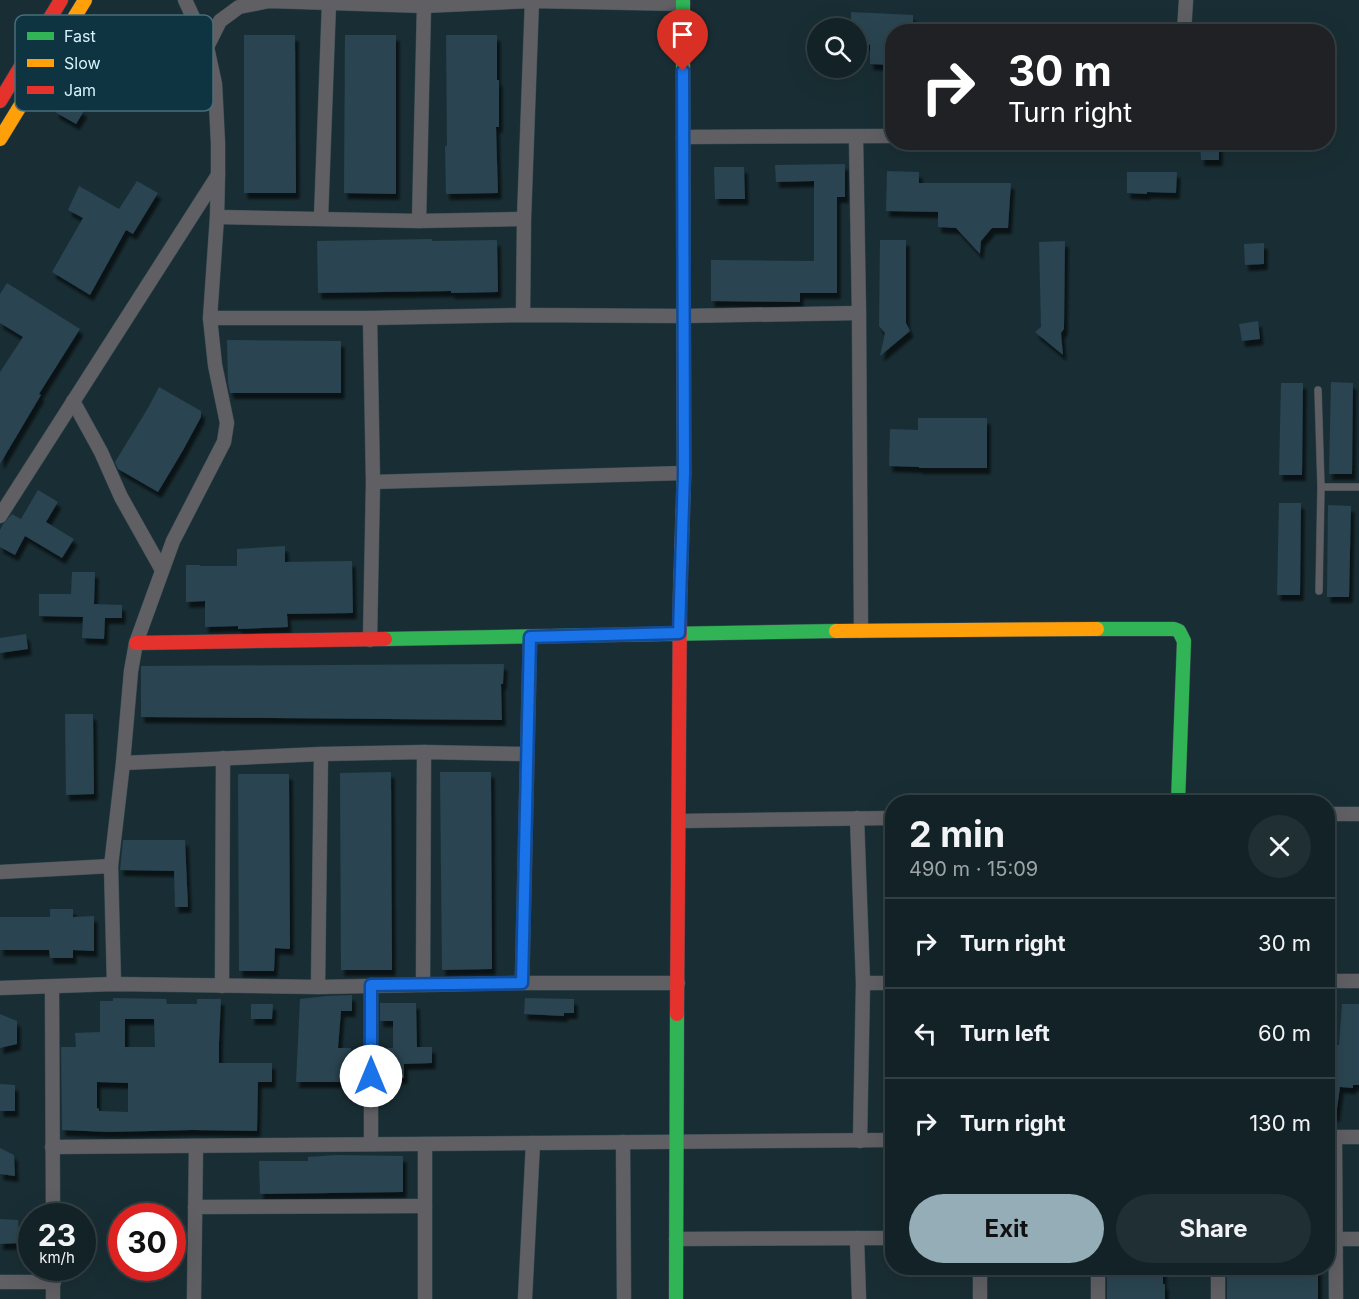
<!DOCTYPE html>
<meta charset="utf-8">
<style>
body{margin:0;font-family:Inter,sans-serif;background:#202f33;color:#f1f3f6;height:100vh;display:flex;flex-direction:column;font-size:22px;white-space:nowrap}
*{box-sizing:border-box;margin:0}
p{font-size:20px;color:#9da4a7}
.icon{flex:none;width:33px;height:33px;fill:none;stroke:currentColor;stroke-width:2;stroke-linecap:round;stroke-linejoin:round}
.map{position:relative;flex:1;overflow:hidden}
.sheet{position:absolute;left:885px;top:795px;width:450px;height:480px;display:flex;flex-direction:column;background:#132227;border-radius:24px;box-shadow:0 6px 24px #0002,0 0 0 2px #323f44}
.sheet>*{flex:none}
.banner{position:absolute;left:885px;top:24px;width:450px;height:126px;border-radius:24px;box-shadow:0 6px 24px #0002,0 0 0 2px #323f44;background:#202124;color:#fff;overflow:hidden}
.buttons{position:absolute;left:807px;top:18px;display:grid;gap:12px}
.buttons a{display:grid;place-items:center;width:60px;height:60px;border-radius:50%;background:#132227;box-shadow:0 6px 24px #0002,0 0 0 2px #323f44;font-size:30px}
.speed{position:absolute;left:18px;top:1203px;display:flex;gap:12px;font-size:30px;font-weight:700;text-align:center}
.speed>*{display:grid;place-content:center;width:78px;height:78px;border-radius:50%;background:#132227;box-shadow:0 6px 24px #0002,0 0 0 2px #323f44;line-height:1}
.speed small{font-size:15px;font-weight:400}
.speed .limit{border:9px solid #d22;background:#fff;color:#111}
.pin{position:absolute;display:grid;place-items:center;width:51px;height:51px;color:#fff;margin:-62px -26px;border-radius:50% 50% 50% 0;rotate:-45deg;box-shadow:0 0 6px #0007}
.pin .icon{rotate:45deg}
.me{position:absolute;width:66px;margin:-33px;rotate:0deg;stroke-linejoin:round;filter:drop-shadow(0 0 4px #0008)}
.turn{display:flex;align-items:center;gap:21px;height:126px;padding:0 24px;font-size:27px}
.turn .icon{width:78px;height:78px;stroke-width:2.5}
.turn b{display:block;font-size:42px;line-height:51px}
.round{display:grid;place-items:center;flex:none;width:63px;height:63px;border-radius:32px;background:#202f33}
.overview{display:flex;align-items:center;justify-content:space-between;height:102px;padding:0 24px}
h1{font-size:36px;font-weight:700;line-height:45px}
.button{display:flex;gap:12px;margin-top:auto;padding:12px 24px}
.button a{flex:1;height:69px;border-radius:36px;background:#94adb7;color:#111;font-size:24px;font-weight:700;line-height:69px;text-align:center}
.button a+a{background:#202f33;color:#f1f3f6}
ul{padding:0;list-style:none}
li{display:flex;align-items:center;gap:18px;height:90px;padding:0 24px;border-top:2px solid #323f44}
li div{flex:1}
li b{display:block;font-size:22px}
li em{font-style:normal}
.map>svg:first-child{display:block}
.building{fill:#294451;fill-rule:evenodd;filter:url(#shadow)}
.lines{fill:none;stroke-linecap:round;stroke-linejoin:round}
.lane-casing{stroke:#3a4c52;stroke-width:8}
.street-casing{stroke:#3a4c52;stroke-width:15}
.fast-casing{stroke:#3a4c52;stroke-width:15}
.slow-casing{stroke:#3a4c52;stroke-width:15}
.jam-casing{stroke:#3a4c52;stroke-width:15}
.lane{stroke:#606064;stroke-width:7}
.street{stroke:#606064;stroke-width:14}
.fast{stroke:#30b455;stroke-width:14}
.slow{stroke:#ff9f0a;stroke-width:14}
.jam{stroke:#e5322d;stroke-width:14}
.route-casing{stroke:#114b97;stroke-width:15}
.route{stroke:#1a73e8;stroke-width:10}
.key{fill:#0d3440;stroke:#4a6d79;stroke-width:1.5}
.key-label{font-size:16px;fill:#d7f2fd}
</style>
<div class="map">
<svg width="1359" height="1299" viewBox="0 0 1359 1299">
<defs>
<filter id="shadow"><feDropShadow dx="3.5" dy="6" stdDeviation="1.5" flood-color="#0009"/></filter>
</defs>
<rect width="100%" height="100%" fill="#192e34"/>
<g class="building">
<path d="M851,12L913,15V32H892V65L870,64V45L856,44V28H851Z"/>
<path d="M244,35H295L296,193H244Z"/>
<path d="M345,35H396V194L344,193Z"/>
<path d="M446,35H497V80H499V127H496L498,193L446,194L445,146H447Z"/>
<path d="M63,99L84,111L76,124L55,112Z"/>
<path d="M1200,143H1219V160H1201Z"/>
<path d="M845,164V197H837V293H800V302L711,301V260L814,261V181L776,182L775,165Z"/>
<path d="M714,167H744L745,199H715Z"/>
<path d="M887,171L919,172V183H1011L1008,228H992L981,241L980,254L956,228L938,227V212L886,211Z"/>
<path d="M1127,172H1177L1176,193L1147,192V194L1127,193Z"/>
<path d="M137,181L158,193L133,234L126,230L90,295L52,272L83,218L68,210L79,186L119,209Z"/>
<path d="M432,239V241L497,240L498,292L451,293V291L318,293L317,241Z"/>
<path d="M880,240H906V323L910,331L880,356L885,333L879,326Z"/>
<path d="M1065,241L1064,329L1061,333L1063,355L1035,332L1041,327L1039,242Z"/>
<path d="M1264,243V264L1245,265L1244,244Z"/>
<path d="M7,283L80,329L39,394L41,395L0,464V372L23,337L0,323V294Z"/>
<path d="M1258,321L1260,339L1242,341L1239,324Z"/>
<path d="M227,340L341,341V393H230L228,382Z"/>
<path d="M1331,382L1353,383L1352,474H1329Z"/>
<path d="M1281,383H1303L1302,475H1279Z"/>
<path d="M159,387L201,411V417L182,452L158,492L118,469L115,462L148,408Z"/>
<path d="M918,418H987V468H919V467L889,466L890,429L918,430Z"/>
<path d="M38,490L58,502L46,522L74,539L62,558L25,536L15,555L0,547V530L3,524L12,514L21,519Z"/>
<path d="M1279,503H1301L1300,595H1277Z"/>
<path d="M1328,505L1351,506L1349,597H1327Z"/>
<path d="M285,546V562L352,561L353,613L287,614L288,627L238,629V626L205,627V601L186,602V565H200V566H237V549Z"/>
<path d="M72,572H95L94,604L122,605V618H105L104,639L82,638L83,617L39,616V594H71Z"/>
<path d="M26,634L28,649L0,653V638Z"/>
<path d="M504,664L503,684H501L502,720L141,717V666Z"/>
<path d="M65,714H93L94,794L66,795Z"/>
<path d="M391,772L392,970H341L340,773Z"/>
<path d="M440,772H491L492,969L442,970Z"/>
<path d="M238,774H289L290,949L275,948L274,971H239Z"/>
<path d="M123,840H185L188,907H175L174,871L120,870Z"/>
<path d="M50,909H73V917L94,916V951L73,950V958H50L49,950H0V917H50Z"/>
<path d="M352,995V1011H341L338,1048H351L352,1063H348L349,1082H296L300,999L326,996Z"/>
<path d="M113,998L166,999L167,1004H197V999H221L219,1043V1063H272V1082H258L257,1131L192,1130L109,1132L62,1130L61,1047H76L75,1033L100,1032V1001H113ZM125,1019H154L155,1047H125ZM97,1082L128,1083V1112L99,1111V1109L97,1108Z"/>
<path d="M525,998L574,999V1013H564V1016L524,1014Z"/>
<path d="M380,1003H416L417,1047H432V1063L404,1064V1078H380V1048H393V1021H380Z"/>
<path d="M251,1004H273L272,1019H251Z"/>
<path d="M1342,1004H1359V1085H1353V1088L1340,1087L1336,1116L1328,1115V1045H1339Z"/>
<path d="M0,1014L17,1021V1044L0,1048Z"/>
<path d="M0,1084L15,1085V1111H0Z"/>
<path d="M0,1148L14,1155L15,1176L0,1174Z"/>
<path d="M336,1155L403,1156V1192L260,1194L259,1161H308V1157Z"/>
<path d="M0,1219L18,1220L20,1243L0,1244Z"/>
<path d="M1107,1268H1163V1284H1165V1299H1107Z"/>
<path d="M1246,1268H1318V1299H1227V1271H1246Z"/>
</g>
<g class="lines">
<defs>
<g id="lane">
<path d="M1318,390L1321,487L1319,591"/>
<path d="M1321,487H1359"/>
</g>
<g id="street">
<path d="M1184,32L1186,0"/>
<path d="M207,47L220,21L239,7L269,1L424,6L532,1L683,4"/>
<path d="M683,137L892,136"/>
<path d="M856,137L859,313L861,631"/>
<path d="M217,217L419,221L524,219"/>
<path d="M321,218L329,3"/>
<path d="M419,221L424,6"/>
<path d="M523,315L524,219L532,0"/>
<path d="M210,318H370L523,315L683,316L859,313"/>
<path d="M370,318L373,482L370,640"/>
<path d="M73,401L101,452L121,497L162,570"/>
<path d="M373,482L684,473"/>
<path d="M0,516L218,175V143L215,84L207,47L185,0"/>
<path d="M123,763L321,754L424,752L527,754"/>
<path d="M1328,814H1359"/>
<path d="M857,818L863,983L860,1141"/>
<path d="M679,821L892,818"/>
<path d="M0,872L111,866"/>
<path d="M1328,981H1359"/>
<path d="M522,983L530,637"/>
<path d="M863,983H892"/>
<path d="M114,984L111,866L123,763L131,671L136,643L173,541L224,442L227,423L215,365L210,318L217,217L218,175"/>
<path d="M371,985V1144"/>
<path d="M423,985L424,752"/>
<path d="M222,986L223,758"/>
<path d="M52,987L53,1216"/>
<path d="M318,987L321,754"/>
<path d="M0,988L114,984L318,987L522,983H678"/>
<path d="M1328,1137H1359"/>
<path d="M1335,1137L1336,1299"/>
<path d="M623,1142L624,1299"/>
<path d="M425,1144V1299"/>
<path d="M52,1147L892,1140"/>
<path d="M195,1207L425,1206"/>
<path d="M857,1238L859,1299"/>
<path d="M676,1239L892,1238"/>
<path d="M1336,1239H1359"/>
<path d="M0,1282H54"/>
<path d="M53,1299V1268"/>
<path d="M194,1299L196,1146"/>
<path d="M525,1299L533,1143"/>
<path d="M980,1299V1268"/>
<path d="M1098,1299V1268"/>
<path d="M1218,1299V1268"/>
</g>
<g id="fast">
<path d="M683,0V103"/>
<path d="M1097,629H1174L1179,631L1184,641L1178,802"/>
<path d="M385,639L836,631"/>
<path d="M676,1299L677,1014"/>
</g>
<g id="slow">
<path d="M0,139L85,0"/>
<path d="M680,597L684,473L683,103"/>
<path d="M836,631L1097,629"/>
</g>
<g id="jam">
<path d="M0,101L61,0"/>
<path d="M136,643L385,639"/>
<path d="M677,1014L680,597"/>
</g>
</defs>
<use href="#lane" class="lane-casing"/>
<use href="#street" class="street-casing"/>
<use href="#fast" class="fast-casing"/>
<use href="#slow" class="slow-casing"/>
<use href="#jam" class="jam-casing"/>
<use href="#lane" class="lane"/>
<use href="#street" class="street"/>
<use href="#fast" class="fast"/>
<use href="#slow" class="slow"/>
<use href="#jam" class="jam"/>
</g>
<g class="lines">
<defs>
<path id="route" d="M371,1076V985L522,983L530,637L679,633L684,473L683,71"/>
</defs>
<use href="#route" class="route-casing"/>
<use href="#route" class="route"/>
</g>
<rect x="15" y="15" width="198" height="96" rx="9" class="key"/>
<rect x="27" y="32" width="27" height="8" fill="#30b455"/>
<rect x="27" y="59" width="27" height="8" fill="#ff9f0a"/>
<rect x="27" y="86" width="27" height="8" fill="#e5322d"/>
<g class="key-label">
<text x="64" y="42">Fast</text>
<text x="64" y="69">Slow</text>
<text x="64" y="96">Jam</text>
</g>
</svg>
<div class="buttons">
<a><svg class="icon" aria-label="search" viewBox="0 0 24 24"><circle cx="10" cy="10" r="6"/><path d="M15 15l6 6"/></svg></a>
</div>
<div class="speed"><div>23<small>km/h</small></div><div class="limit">30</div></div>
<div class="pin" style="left:683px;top:71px;background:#d93025"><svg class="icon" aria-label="arrive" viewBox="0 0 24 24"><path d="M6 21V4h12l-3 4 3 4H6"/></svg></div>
<svg class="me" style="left:371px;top:1076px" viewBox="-20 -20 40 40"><circle r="19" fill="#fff"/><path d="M0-13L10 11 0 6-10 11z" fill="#1a73e8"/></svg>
<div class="banner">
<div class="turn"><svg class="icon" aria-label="right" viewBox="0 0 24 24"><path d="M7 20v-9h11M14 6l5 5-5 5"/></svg><div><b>30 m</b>Turn right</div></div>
</div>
<section class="sheet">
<div class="overview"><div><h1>2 min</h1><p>490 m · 15:09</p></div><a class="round"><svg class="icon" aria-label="close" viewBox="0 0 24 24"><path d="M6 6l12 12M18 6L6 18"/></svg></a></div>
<ul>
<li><svg class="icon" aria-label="right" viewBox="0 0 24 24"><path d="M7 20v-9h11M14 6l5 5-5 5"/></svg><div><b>Turn right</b></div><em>30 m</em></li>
<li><svg class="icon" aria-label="left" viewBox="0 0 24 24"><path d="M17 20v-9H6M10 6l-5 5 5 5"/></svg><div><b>Turn left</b></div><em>60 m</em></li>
<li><svg class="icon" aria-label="right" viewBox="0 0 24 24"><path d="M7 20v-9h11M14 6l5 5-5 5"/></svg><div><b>Turn right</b></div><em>130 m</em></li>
</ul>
<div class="button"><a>Exit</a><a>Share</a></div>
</section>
</div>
